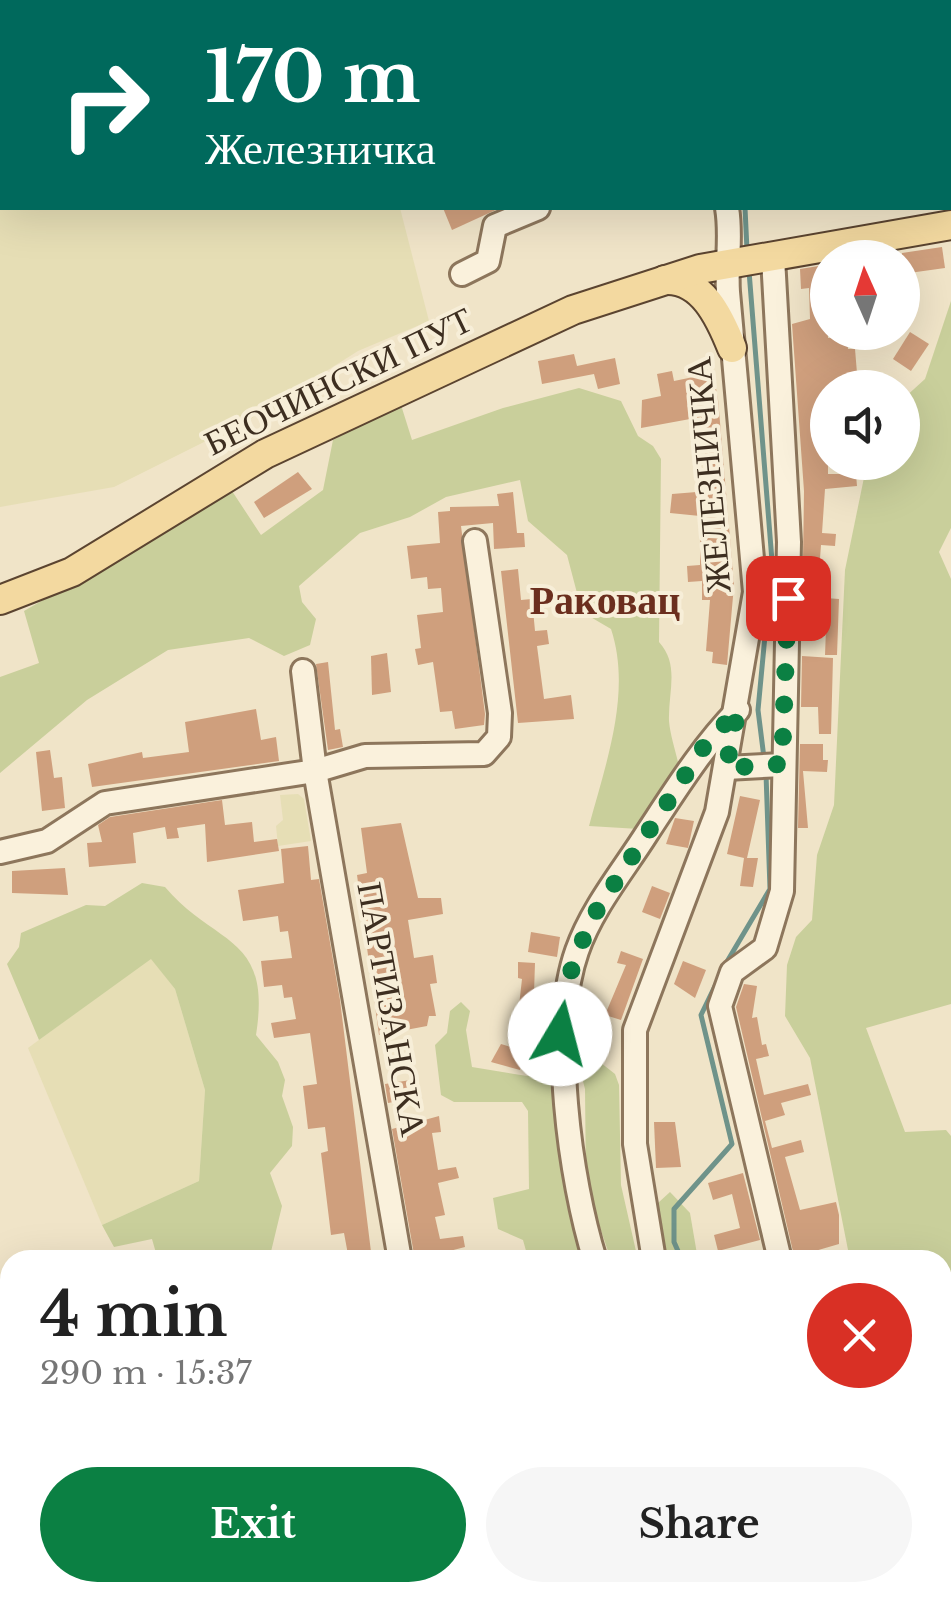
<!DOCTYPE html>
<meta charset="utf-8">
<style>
body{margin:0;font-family:"Libre Baskerville",serif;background:#f6f6f6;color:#222;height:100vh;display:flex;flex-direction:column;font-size:38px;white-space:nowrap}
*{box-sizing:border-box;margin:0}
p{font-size:32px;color:#767676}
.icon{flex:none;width:55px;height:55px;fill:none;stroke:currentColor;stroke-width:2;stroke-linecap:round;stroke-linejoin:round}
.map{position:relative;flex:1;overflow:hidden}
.drawer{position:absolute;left:0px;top:1250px;width:952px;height:352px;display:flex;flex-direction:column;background:#fff;border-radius:30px 30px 0 0;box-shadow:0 10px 40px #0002}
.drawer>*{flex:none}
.guide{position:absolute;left:0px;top:0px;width:952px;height:210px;box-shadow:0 10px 40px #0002;background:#00695c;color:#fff;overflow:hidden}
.needle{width:65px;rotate:357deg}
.fabs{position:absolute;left:810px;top:240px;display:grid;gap:20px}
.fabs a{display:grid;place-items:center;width:110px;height:110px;border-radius:50%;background:#fff;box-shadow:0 10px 40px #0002;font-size:50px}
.pin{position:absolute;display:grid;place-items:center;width:85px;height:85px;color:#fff;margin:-42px;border-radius:20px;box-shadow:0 5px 15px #0006}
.me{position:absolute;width:110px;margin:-55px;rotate:8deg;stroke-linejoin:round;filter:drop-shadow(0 0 8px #0008)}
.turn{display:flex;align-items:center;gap:35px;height:210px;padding:0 40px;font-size:45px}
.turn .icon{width:130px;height:130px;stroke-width:2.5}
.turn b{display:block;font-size:70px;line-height:85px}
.round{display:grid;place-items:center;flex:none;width:105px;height:105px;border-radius:52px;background:#f6f6f6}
.head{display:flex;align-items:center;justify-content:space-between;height:170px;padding:0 40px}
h1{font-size:60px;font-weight:700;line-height:75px}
.cta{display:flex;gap:20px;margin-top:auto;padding:20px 40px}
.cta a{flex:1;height:115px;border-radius:60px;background:#0b8043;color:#fff;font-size:40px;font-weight:700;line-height:115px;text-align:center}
.cta a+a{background:#f6f6f6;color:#222}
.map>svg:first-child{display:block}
.farmland{fill:#e6deb5}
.green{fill:#c9cf9b}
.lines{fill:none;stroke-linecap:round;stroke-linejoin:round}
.stream{stroke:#6f938a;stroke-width:5}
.building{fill:#cf9f7d}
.minor-casing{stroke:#8d765c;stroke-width:28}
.major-casing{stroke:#5b4430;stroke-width:32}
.minor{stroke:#faf1dc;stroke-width:22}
.major{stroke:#f3d9a0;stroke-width:28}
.route{stroke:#0b8043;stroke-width:18;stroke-dasharray:0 32.4}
.labels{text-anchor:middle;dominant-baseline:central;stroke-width:8;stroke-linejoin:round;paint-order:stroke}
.street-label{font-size:35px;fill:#3d2e20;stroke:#f7eed8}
.quarter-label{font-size:40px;font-weight:bold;fill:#6b2e1e;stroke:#f7eed8}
</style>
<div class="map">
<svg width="951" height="1602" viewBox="0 0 951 1602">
<rect width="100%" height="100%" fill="#f0e4c8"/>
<g class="farmland">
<path d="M118,0H621L616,2Z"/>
<path d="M0,162L2,208H400L429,321L358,351L252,418L114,487L0,507Z"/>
<path d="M298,794L304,799L311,841L278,846L276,826L283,820L280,795Z"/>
<path d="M151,958L175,989L205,1090L199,1181L102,1225L28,1048Z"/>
</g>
<g class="green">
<path d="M951,301V528L939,552L951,579V1004L866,1028L905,1132L946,1130L951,1136V1312L947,1318L951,1402L943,1416L942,1260H850L810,1058L785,1016L787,965L796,937L812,920L817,855L834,805L845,570L867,463L902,462L903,399L925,379Z"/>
<path d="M579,388L621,401L638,436L653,446L661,459L659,642C680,665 668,692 669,721C670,734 675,749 678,762L639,829L589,826C606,763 632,692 611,629L582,612L567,555L528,521L520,480L446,497L410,517L360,533L299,586L302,602L316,619L310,645L284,656L249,638L168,650L87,700L0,773V677L39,663L24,611L232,491L261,535L323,490L333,440L401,405L412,440L503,408Z"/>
<path d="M142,883L165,887C216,947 272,934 256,1035L278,1062L285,1080L282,1096L293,1127L292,1146L270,1173L282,1206L269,1260H158L152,1239L114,1247L102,1225L199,1181L205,1090L175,989L151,959L39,1040L7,964L19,947L21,933L86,905L105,906Z"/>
<path d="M461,1002L470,1011L466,1030L472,1067L527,1076L547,1073L558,1101L567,1205L585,1260L528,1258L523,1240L498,1229L493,1198L529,1189L528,1111L522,1102H454L441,1095L435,1045L447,1033L450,1011Z"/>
<path d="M573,1004H587L601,1063L615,1074L619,1085L621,1185L638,1260H611L586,1186L585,1089L567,1019Z"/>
<path d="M670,1192L690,1213L698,1260H667L659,1230L658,1203Z"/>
<path d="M243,1593H394L404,1602H244Z"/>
</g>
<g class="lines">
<g class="stream">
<path d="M736,0V2"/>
<path d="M745,208L747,250"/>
<path d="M749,271L772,561L758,710L764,758"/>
<path d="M725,965L770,889L766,774"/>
<path d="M682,1260L674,1242V1209L732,1144L701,1015L716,984"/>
<path d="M795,1602L804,1592"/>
</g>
</g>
<g class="building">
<path d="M443,208H500L452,230Z"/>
<path d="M942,247L945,268L902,274V253Z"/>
<path d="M825,265L828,338L847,337L848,349H855L858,385L828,387V474H856L857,486L825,489L822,533L836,534L835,546L821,545L818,585H825V598L839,599L837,655H825L826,629L802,628L804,491L792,324L810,319L809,288L801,289L800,269Z"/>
<path d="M910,332L929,344L911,371L893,359Z"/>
<path d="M574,354L577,366L615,358L620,384L598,389L594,374L542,384L538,361Z"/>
<path d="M672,371L674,381L713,373L718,399L734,585L727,665L712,663L713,652L706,651L710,600H702V581L688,582L687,566L700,565V516L670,513L672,494L709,491L701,417L641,428L642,400L661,396L657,374Z"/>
<path d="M298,472L312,489L264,518L254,502Z"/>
<path d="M513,492L517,533H524L525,547L494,549L493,523L461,526L485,714L484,725L455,729L452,711L440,712L433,662L418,665L415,649L421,648L417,615L443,612L441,588L428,589L427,577L411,579L407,546L440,543L438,512L450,511V507L499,506L497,494Z"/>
<path d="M518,569L521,600L532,599L535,631L547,630L549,644L537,646L544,699L571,695L574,719L518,723L501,571Z"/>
<path d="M387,653L391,692L372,695L371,656Z"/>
<path d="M802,656L833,658L831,734H819L818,707H801Z"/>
<path d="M328,662L335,730L340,729L343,747L328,750L316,664Z"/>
<path d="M256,709L261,740L276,737L279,761L92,787L88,764L142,752L143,758L189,752L185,722Z"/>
<path d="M800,744H823V760H828L827,772L803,771L808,828H798Z"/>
<path d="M50,750L54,778L62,777L65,808L42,811L36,752Z"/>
<path d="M740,796L760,800L747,858H758L753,887L740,886L744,858L727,854Z"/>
<path d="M222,800L225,825L252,822L254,842L277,839L279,851L207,862L205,824L177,828L179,838L167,839L165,827L133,833L136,863L89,867L87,843L102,842L98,825L110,817Z"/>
<path d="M675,818L694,821L688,848L666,844Z"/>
<path d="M401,823L418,898H441L443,914L408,920L414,958L433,955L437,983L430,984L436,1016H429L427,1026L379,1035L357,875L367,873L361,828Z"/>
<path d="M308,846L311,880L319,879L340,1000L372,1260H349L344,1233L331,1235L321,1153L328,1151L325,1127L308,1129L303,1086L317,1084L310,1033L274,1038L271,1023L296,1019L292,997L284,998L282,985L264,987L261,961L292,958L288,931L280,932L278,916L243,921L238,890L284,883L281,849Z"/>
<path d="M65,868L68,895L12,893V871Z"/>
<path d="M652,886L670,893L660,919L642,912Z"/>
<path d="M531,932L560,937L557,957L528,952Z"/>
<path d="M621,951L643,959L621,1020L605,1015L626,965L617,963Z"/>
<path d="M683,961L706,970L695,998L674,984Z"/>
<path d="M518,962L535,963L534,993L546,995L542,1034H549V1054L527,1052L530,1025L517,1024L522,979L518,978Z"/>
<path d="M744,984L757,986L752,1018L757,1017L762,1045L766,1044L769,1056L756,1059L764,1095L808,1084L811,1095L781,1103L785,1115L765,1121L772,1148L801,1140L804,1152L785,1157L800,1210L836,1202L839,1215V1244L815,1251L816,1255L804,1260H795L736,1007Z"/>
<path d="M501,1044L525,1051L520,1070L491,1062Z"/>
<path d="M417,1079L419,1090L408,1092L410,1099L388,1103L385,1084Z"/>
<path d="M439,1116L441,1132L432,1133L438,1170L456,1167L459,1178L438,1183L445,1215L435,1217L440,1239L463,1236L465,1247L415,1260L392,1129Z"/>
<path d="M654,1122H675L681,1167L656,1168Z"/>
<path d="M743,1173L760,1240L718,1251L714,1235L740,1228L732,1194L713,1200L708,1183Z"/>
</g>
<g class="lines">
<defs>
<g id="minor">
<path d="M678,2L679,0"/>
<path d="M773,258L789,542L782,891L765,948L732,972L720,1006L780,1260"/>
<path d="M462,274L488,261L495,226L538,208"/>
<path d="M303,671L315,771L400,1260"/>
<path d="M726,768L782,765"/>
<path d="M0,852L47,841L105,803L315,771L365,756L484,754L499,737L500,713L475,541"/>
<path d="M595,1260C570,1180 549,1030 577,951C592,908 623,871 647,833C676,789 702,747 738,710"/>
<path d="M654,1260L635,1144V1030L717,812L755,592L728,292C726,263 732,237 727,208"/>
<path d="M0,1321L10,1360"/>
<path d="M942,1441L951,1415"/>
<path d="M43,1592L45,1602"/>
<path d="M923,1592L924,1602"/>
<path d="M185,1602L197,1592"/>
<path d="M660,1602L661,1592"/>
<path d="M691,1602L693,1592"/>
</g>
<g id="major">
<path d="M665,280C702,278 720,318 732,348"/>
<path d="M0,600L72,572L265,454L573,310L700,269L951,225"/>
</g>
</defs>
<use href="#minor" class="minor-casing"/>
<use href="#major" class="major-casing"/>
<use href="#minor" class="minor"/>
<use href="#major" class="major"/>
</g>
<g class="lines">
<path class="route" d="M560,1034L570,974L590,921L705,745L738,710L726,768L782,764L788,598"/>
</g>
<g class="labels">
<g class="street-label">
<text transform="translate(338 381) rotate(-26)">БЕОЧИНСКИ ПУТ</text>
<text transform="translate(708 475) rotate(-95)">ЖЕЛЕЗНИЧКА</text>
<text transform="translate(392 1009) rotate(80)">ПАРТИЗАНСКА</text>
</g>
<g class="quarter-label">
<text x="605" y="600">Раковац</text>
</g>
</g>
</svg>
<div class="fabs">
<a><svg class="needle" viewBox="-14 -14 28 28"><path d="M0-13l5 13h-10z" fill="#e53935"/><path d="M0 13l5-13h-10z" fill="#767676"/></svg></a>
<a><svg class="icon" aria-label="sound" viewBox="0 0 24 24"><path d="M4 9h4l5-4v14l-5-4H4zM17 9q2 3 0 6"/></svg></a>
</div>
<div class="pin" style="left:788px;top:598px;background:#d93025"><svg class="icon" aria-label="arrive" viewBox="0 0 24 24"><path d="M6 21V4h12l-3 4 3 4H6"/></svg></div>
<svg class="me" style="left:560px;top:1034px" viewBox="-20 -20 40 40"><circle r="19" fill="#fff"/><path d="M0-13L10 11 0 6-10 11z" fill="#0b8043"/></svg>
<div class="guide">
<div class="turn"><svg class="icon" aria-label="right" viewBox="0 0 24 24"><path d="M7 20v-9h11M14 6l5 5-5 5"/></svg><div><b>170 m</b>Железничка</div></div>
</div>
<section class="drawer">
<div class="head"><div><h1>4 min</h1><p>290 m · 15:37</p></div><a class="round" style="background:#d93025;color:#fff"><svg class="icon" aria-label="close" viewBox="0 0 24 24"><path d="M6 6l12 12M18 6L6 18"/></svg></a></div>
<div class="cta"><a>Exit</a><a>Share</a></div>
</section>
</div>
